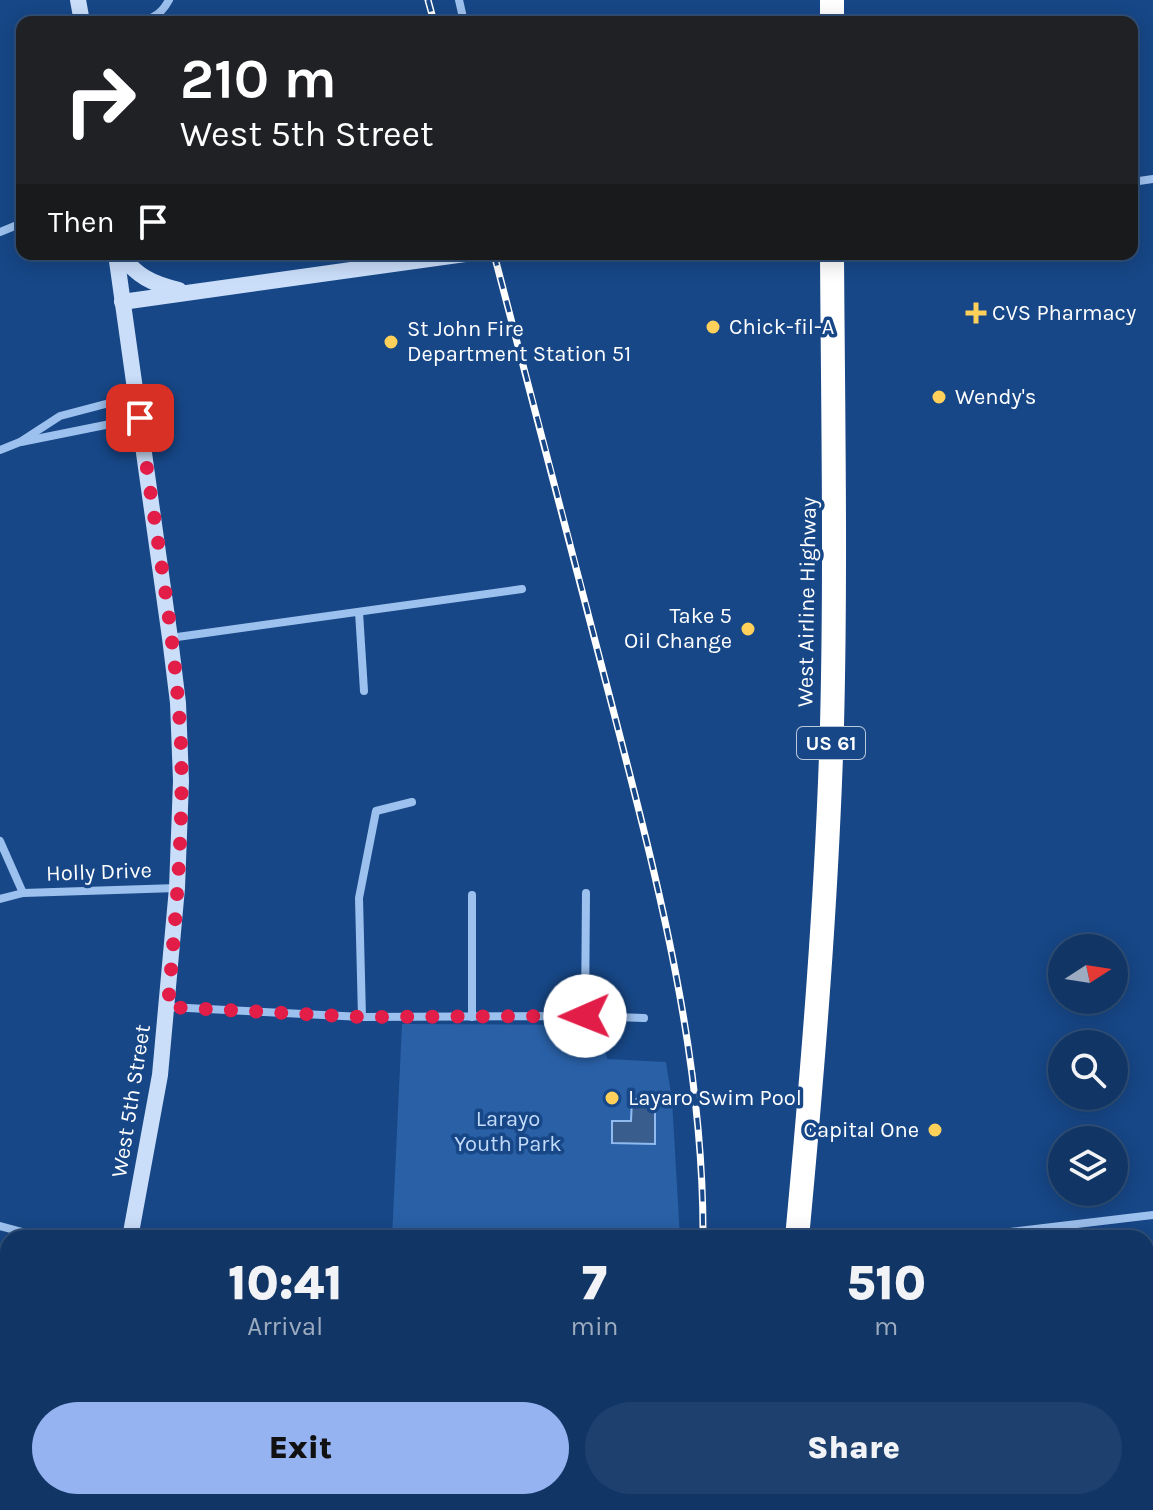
<!DOCTYPE html>
<style>
body{margin:0;font-family:Karla,sans-serif;background:#1e406e;color:#f1f3f6;height:100vh;display:flex;flex-direction:column;font-size:30px;white-space:nowrap}
*{box-sizing:border-box;margin:0}
p{font-size:26px;color:#9cabbf}
.icon{flex:none;width:44px;height:44px;fill:none;stroke:currentColor;stroke-width:2;stroke-linecap:round;stroke-linejoin:round}
.map{position:relative;flex:1;overflow:hidden}
.details{position:absolute;left:0px;top:1230px;width:1154px;height:280px;display:flex;flex-direction:column;background:#113565;border-radius:24px 24px 0 0;box-shadow:0 4px 20px #0003,0 0 0 2px #305079}
.details>*{flex:none}
.guide{position:absolute;left:16px;top:16px;width:1122px;height:244px;border-radius:16px;box-shadow:0 4px 20px #0003,0 0 0 2px #305079;background:#202124;color:#fff;overflow:hidden}
.needle{width:52px;rotate:78deg}
.fabs{position:absolute;left:1048px;top:934px;display:grid;gap:16px}
.fabs a{display:grid;place-items:center;width:80px;height:80px;border-radius:50%;background:#113565;box-shadow:0 4px 20px #0003,0 0 0 2px #305079;font-size:40px}
.pin{position:absolute;display:grid;place-items:center;width:68px;height:68px;color:#fff;margin:-34px;border-radius:16px;box-shadow:0 4px 12px #0006}
.me{position:absolute;width:88px;margin:-44px;rotate:269deg;stroke-linejoin:round;filter:drop-shadow(0 0 6px #0008)}
.turn{display:flex;align-items:center;gap:28px;height:168px;padding:0 32px;font-size:36px}
.turn .icon{width:104px;height:104px;stroke-width:2.5}
.turn b{display:block;font-size:56px;line-height:68px}
.then{display:flex;align-items:center;height:76px;padding:0 32px;background:#0003;gap:16px;font-size:30px}
.eta{display:flex;justify-content:space-evenly;align-items:center;height:136px;text-align:center}
.eta b{font-size:48px;font-weight:800;line-height:56px}
.action{display:flex;gap:16px;margin-top:auto;padding:16px 32px}
.action a{flex:1;height:92px;border-radius:48px;background:#95b2f1;color:#111;font-size:32px;font-weight:800;line-height:92px;text-align:center}
.action a+a{background:#1e406e;color:#f1f3f6}
.map>svg:first-child{display:block}
.green{fill:#2960a6}
.water{fill:#395d8d;stroke:#8fbbf1;stroke-width:2}
.lines{fill:none;stroke-linecap:round;stroke-linejoin:round}
.street{stroke:#9dc1ee;stroke-width:8}
.secondary{stroke:#cadefa;stroke-width:16}
.highway{stroke:#fff;stroke-width:24}
.rail-casing{stroke:#fff;stroke-width:7}
.rail{stroke:#174787;stroke-width:4;stroke-dasharray:12;stroke-linecap:butt}
.route{stroke:#e11d48;stroke-width:14;stroke-dasharray:0 25.2}
.poi-dot{fill:#ffd15a;stroke:#174787;stroke-width:3}
.labels{text-anchor:middle;dominant-baseline:central;stroke-width:7;stroke-linejoin:round;paint-order:stroke}
.shield{fill:#174787;stroke:#b9c8db;stroke-width:2}
.shield-label{font-size:20px;font-weight:bold;fill:#fff}
.poi-label{font-size:22px;fill:#fff;stroke:#174787;text-anchor:start}
.street-label{font-size:22px;fill:#fff;stroke:#174787}
.park-label{font-size:22px;fill:#c3dbfa;stroke:#174787}
</style>
<div class="map">
<svg width="1153" height="1510" viewBox="0 0 1153 1510">
<rect width="100%" height="100%" fill="#174787"/>
<g class="green">
<path d="M402,1024L599,1025L607,1059L666,1062L672,1100L680,1238H392Z"/>
<path d="M422,1502H663V1510H447Z"/>
</g>
<path class="water" d="M655,1098V1144L612,1143V1121H631L632,1099Z"/>
<g class="lines">
<g class="street">
<path d="M459,0L464,22"/>
<path d="M124,22C145,20 158,21 169,0"/>
<path d="M1132,182L1153,179"/>
<path d="M0,232L22,223"/>
<path d="M21,442L140,418"/>
<path d="M0,450L20,442L60,416L136,396"/>
<path d="M359,612L364,691"/>
<path d="M170,638L522,589"/>
<path d="M0,841L23,893"/>
<path d="M472,895V1017"/>
<path d="M0,899L23,893L177,888"/>
<path d="M168,1007L362,1017L585,1016L644,1018"/>
<path d="M585,1016L586,893"/>
<path d="M362,1017L359,898L376,811L412,802"/>
<path d="M0,1226L45,1238"/>
<path d="M959,1238L1153,1215"/>
<path d="M1146,1324L1153,1323"/>
<path d="M0,1411L8,1413"/>
<path d="M1146,1428H1153"/>
<path d="M1020,1502L1021,1510"/>
</g>
<g class="secondary">
<path d="M78,0L82,22"/>
<path d="M116,254L170,638L178,703L181,781L177,888L160,1075L130,1238"/>
<path d="M120,254C137,276 152,284 179,290"/>
<path d="M122,302L465,254"/>
<path d="M53,1510L56,1502"/>
</g>
<g class="highway">
<path d="M832,0V22"/>
<path d="M797,1238C813,1067 827,897 832,725C836,568 833,411 832,254"/>
<path d="M764,1510L765,1502"/>
</g>
<defs>
<g id="rail">
<path d="M428,0L434,22"/>
<path d="M494,254C533,402 572,550 610,698C656,875 704,1054 703,1238"/>
<path d="M685,1510L686,1502"/>
</g>
</defs>
<use href="#rail" class="rail-casing"/>
<use href="#rail" class="rail"/>
</g>
<g class="lines">
<path class="route" d="M140,418C154,527 176,636 181,745C184,832 175,920 168,1007L362,1017L585,1016"/>
</g>
<g class="poi-dot">
<path d="M972 301h8v8h8v8h-8v8h-8v-8h-8v-8h8z"/>
<circle cx="713" cy="327" r="8"/>
<circle cx="391" cy="342" r="8"/>
<circle cx="939" cy="397" r="8"/>
<circle cx="748" cy="629" r="8"/>
<circle cx="612" cy="1098" r="8"/>
<circle cx="935" cy="1130" r="8"/>
</g>
<g class="labels">
<rect class="shield" x="797" y="727" width="68" height="32" rx="6"/>
<g class="shield-label">
<text x="831" y="743">US 61</text>
</g>
<g class="poi-label">
<text x="992" y="313">CVS Pharmacy</text>
<text x="729" y="327">Chick-fil-A</text>
<text x="407" y="329">St John Fire<tspan x="407" dy="25">Department Station 51</tspan></text>
<text x="955" y="397">Wendy's</text>
<text x="732" y="616" text-anchor="end">Take 5<tspan x="732" dy="25">Oil Change</tspan></text>
<text x="628" y="1098">Layaro Swim Pool</text>
<text x="919" y="1130" text-anchor="end">Capital One</text>
</g>
<g class="street-label">
<text transform="translate(807 602) rotate(-89)">West Airline Highway</text>
<text transform="translate(99 872) rotate(-2)">Holly Drive</text>
<text transform="translate(131 1101) rotate(-81)">West 5th Street</text>
</g>
<g class="park-label">
<text x="508" y="1119">Larayo<tspan x="508" dy="25">Youth Park</tspan></text>
</g>
</g>
</svg>
<div class="fabs">
<a><svg class="needle" viewBox="-14 -14 28 28"><path d="M0-13l5 13h-10z" fill="#e53935"/><path d="M0 13l5-13h-10z" fill="#9cabbf"/></svg></a>
<a><svg class="icon" aria-label="search" viewBox="0 0 24 24"><circle cx="10" cy="10" r="6"/><path d="M15 15l6 6"/></svg></a>
<a><svg class="icon" aria-label="layers" viewBox="0 0 24 24"><path d="M12 4l9 5-9 5-9-5zM3 14l9 5 9-5"/></svg></a>
</div>
<div class="pin" style="left:140px;top:418px;background:#d93025"><svg class="icon" aria-label="arrive" viewBox="0 0 24 24"><path d="M6 21V4h12l-3 4 3 4H6"/></svg></div>
<svg class="me" style="left:585px;top:1016px" viewBox="-20 -20 40 40"><circle r="19" fill="#fff"/><path d="M0-13L10 11 0 6-10 11z" fill="#e11d48"/></svg>
<div class="guide">
<div class="turn"><svg class="icon" aria-label="right" viewBox="0 0 24 24"><path d="M7 20v-9h11M14 6l5 5-5 5"/></svg><div><b>210 m</b>West 5th Street</div></div>
<div class="then">Then<svg class="icon" aria-label="arrive" viewBox="0 0 24 24"><path d="M6 21V4h12l-3 4 3 4H6"/></svg></div>
</div>
<section class="details">
<div class="eta">
<div><b>10:41</b><p>Arrival</p></div>
<div><b>7</b><p>min</p></div>
<div><b>510</b><p>m</p></div>
</div>
<div class="action"><a>Exit</a><a>Share</a></div>
</section>
</div>
